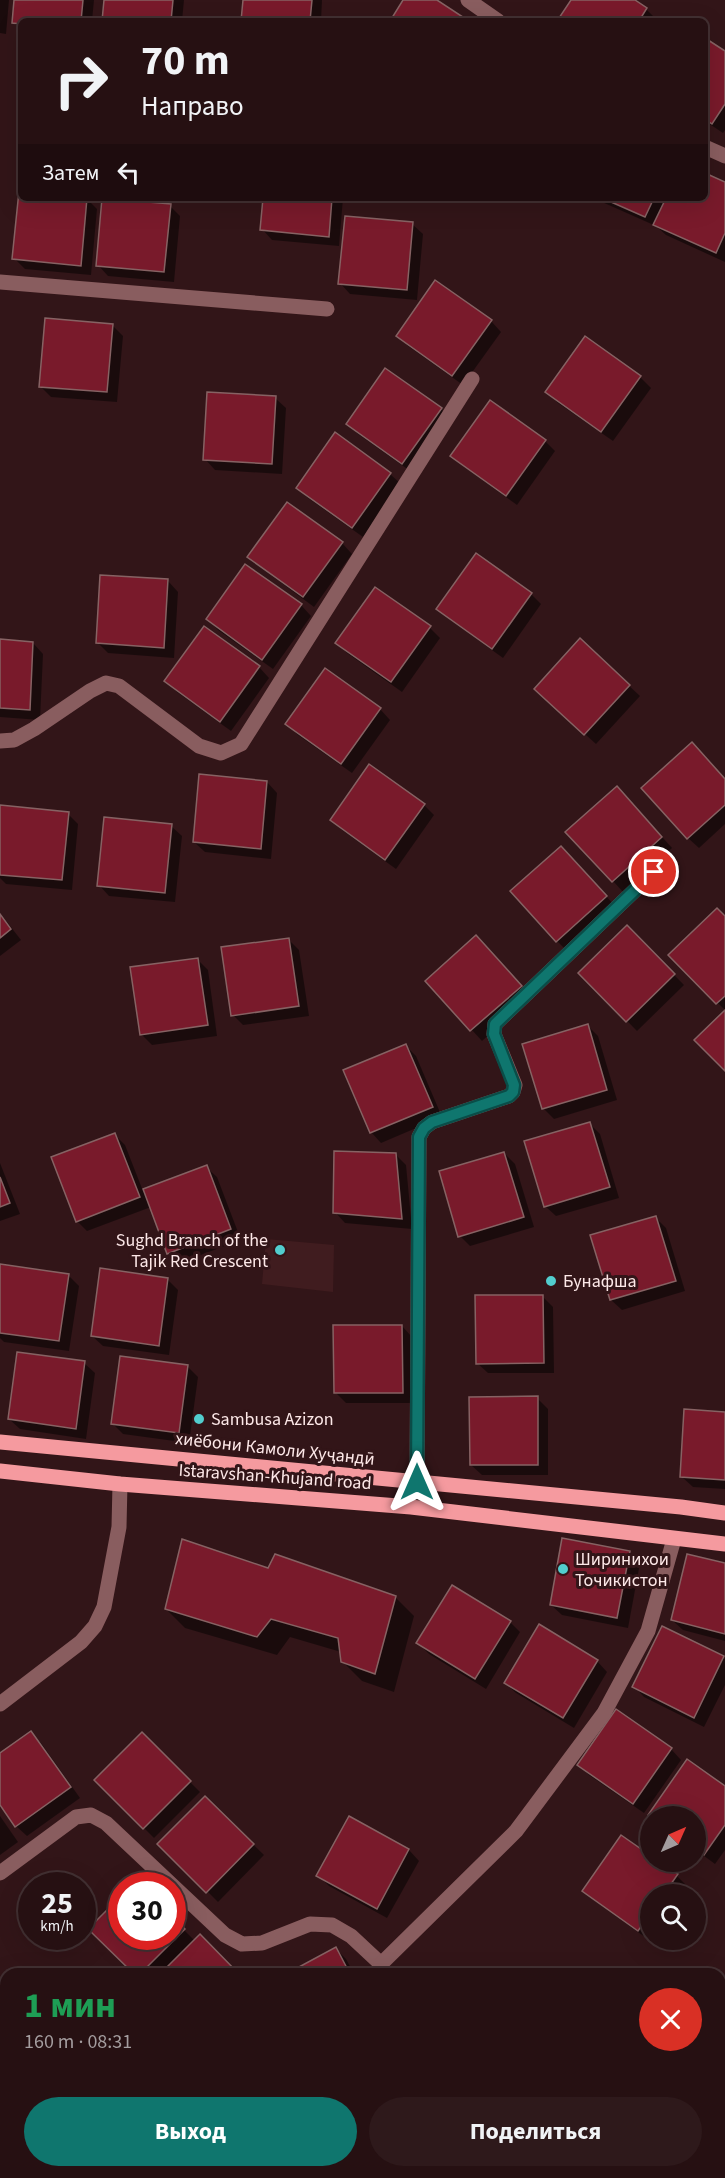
<!DOCTYPE html>
<html lang="ru">
<meta charset="utf-8">
<style>
body{margin:0;font-family:"Source Sans 3",sans-serif;background:#2e191b;color:#f1f3f6;height:100vh;display:flex;flex-direction:column;font-size:22px;white-space:nowrap}
*{box-sizing:border-box;margin:0}
p{font-size:20px;color:#a49d9f}
.icon{flex:none;width:33px;height:33px;fill:none;stroke:currentColor;stroke-width:2;stroke-linecap:round;stroke-linejoin:round}
.map{position:relative;flex:1;overflow:hidden}
.side{position:absolute;left:0px;top:1968px;width:726px;height:210px;display:flex;flex-direction:column;background:#261012;border-radius:18px 18px 0 0;box-shadow:0 6px 24px #0002,0 0 0 2px #423032}
.side>*{flex:none}
.top-card{position:absolute;left:18px;top:18px;width:690px;height:183px;border-radius:9px;box-shadow:0 6px 24px #0002,0 0 0 2px #423032;background:#261012;color:#f1f3f6;overflow:hidden}
.needle{width:39px;rotate:45deg}
.controls{position:absolute;left:640px;top:1806px;display:grid;gap:12px}
.controls a{display:grid;place-items:center;width:66px;height:66px;border-radius:50%;background:#261012;box-shadow:0 6px 24px #0002,0 0 0 2px #423032;font-size:30px}
.speed{position:absolute;left:18px;top:1872px;display:flex;gap:12px;font-size:30px;font-weight:700;text-align:center}
.speed>*{display:grid;place-content:center;width:78px;height:78px;border-radius:50%;background:#261012;box-shadow:0 6px 24px #0002,0 0 0 2px #423032;line-height:1}
.speed small{font-size:15px;font-weight:400}
.speed .limit{border:9px solid #d22;background:#fff;color:#111}
.pin{position:absolute;display:grid;place-items:center;width:51px;height:51px;color:#fff;margin:-26px;border:3px solid #fff;border-radius:50%;box-shadow:0 2px 6px #0007}
.me{position:absolute;width:66px;margin:-33px;rotate:0deg;stroke-linejoin:round;filter:drop-shadow(0 0 4px #0008)}
.turn{display:flex;align-items:center;gap:21px;height:126px;padding:0 24px;font-size:27px}
.turn .icon{width:78px;height:78px;stroke-width:2.5}
.turn b{display:block;font-size:42px;line-height:51px}
.then{display:flex;align-items:center;height:57px;padding:0 24px;background:#0003;gap:12px;font-size:22px}
.round{display:grid;place-items:center;flex:none;width:63px;height:63px;border-radius:32px;background:#2e191b}
.overview{display:flex;align-items:center;justify-content:space-between;height:102px;padding:0 24px}
h1{font-size:36px;font-weight:700;line-height:45px;color:#1e9e55}
.action{display:flex;gap:12px;margin-top:auto;padding:12px 24px}
.action a{flex:1;height:69px;border-radius:36px;background:#0f766e;color:#fff;font-size:24px;font-weight:700;line-height:69px;text-align:center}
.action a+a{background:#2e191b;color:#f1f3f6}
.map>svg:first-child{display:block}
.built{fill:#401c1f}
.shadow{fill:#0007}
.building{fill:#791a2b;stroke:#866263;stroke-width:1.5}
.lines{fill:none;stroke-linecap:round;stroke-linejoin:round}
.minor{stroke:#895d5f;stroke-width:15}
.primary{stroke:#f59a9f;stroke-width:15}
.route-casing{stroke:#0a4d48;stroke-width:15}
.route{stroke:#0f766e;stroke-width:10}
.poi-dot{fill:#52cdce;stroke:#321518;stroke-width:2}
.labels{text-anchor:middle;dominant-baseline:central;stroke-width:6;stroke-linejoin:round;paint-order:stroke}
.poi-label{font-size:18px;fill:#fde8e8;stroke:#321518;text-anchor:start}
.street-label{font-size:18px;fill:#fde8e8;stroke:#321518}
</style>
<div class="map">
<svg width="725" height="2178" viewBox="0 0 725 2178">
<rect width="100%" height="100%" fill="#321518"/>
<g class="built">
<path d="M266,1239L334,1245L333,1292L262,1284Z"/>
<path d="M0,2119L6,2130V2172H29L33,2178H0Z"/>
</g>
<g class="shadow">
<path d="M0,0H9L6,34L0,33Z"/>
<path d="M16,0H94L92,21H21V30L14,23Z"/>
<path d="M105,0H184L182,21H103Z"/>
<path d="M244,0H322L321,21H242Z"/>
<path d="M573,0H632L646,9L657,20L559,21Z"/>
<path d="M705,40L725,53V130L723,133L705,121Z"/>
<path d="M705,175L725,184V262L666,235L656,226L593,198H705Z"/>
<path d="M21,193V198L87,199L97,209L91,275L25,269L14,258Z"/>
<path d="M265,198H343L339,246L272,240L262,229Z"/>
<path d="M170,206L180,216L174,282L108,276L98,265Z"/>
<path d="M412,224L423,234L417,300L350,294L340,283Z"/>
<path d="M491,321L501,332L463,385L408,346L398,335Z"/>
<path d="M112,325L123,336L117,402L51,397L40,386Z"/>
<path d="M640,377L651,388L613,441L558,403L547,392Z"/>
<path d="M275,398L286,408L282,474L215,470L205,459Z"/>
<path d="M441,409L451,420L413,473L358,434L348,424Z"/>
<path d="M545,441L555,451L517,505L463,466L452,456Z"/>
<path d="M390,474L401,484L363,537L308,498L298,488Z"/>
<path d="M342,543L352,554L314,607L260,567L249,557Z"/>
<path d="M168,581L178,592L174,658L108,653L98,643Z"/>
<path d="M531,594L541,604L503,658L449,619L438,609Z"/>
<path d="M301,605L311,616L273,669L218,630L208,619Z"/>
<path d="M430,628L440,638L402,692L347,653L337,643Z"/>
<path d="M580,640L640,696L596,744L546,699Z"/>
<path d="M0,641L33,643L43,654L40,720L0,717Z"/>
<path d="M259,667L269,678L231,731L177,692L166,681Z"/>
<path d="M380,709L390,720L352,773L298,735L287,724Z"/>
<path d="M725,780V824L699,848L688,838Z"/>
<path d="M267,782L277,793L271,859L205,852L194,842Z"/>
<path d="M627,798L672,848L623,892L613,881Z"/>
<path d="M424,805L434,815L396,869L342,830L331,820Z"/>
<path d="M68,814L78,824L72,890L6,884L0,878V823Z"/>
<path d="M171,826L182,836L175,902L109,896L99,885Z"/>
<path d="M571,858L616,907L567,951L557,941Z"/>
<path d="M0,913L21,940L0,956Z"/>
<path d="M725,918V1010L670,956Z"/>
<path d="M627,927L684,985L637,1031L580,973Z"/>
<path d="M288,939L299,950L309,1016L243,1025L233,1015Z"/>
<path d="M486,947L531,997L482,1041L427,981Z"/>
<path d="M197,959L208,970L217,1036L152,1045L141,1034Z"/>
<path d="M588,1026L598,1036L617,1100L554,1119L543,1108Z"/>
<path d="M405,1045L416,1056L442,1117L381,1143L371,1132Z"/>
<path d="M590,1124L600,1134L619,1198L556,1216L545,1206Z"/>
<path d="M115,1135L125,1145L143,1191L206,1167L217,1177L241,1240L179,1263L168,1253L151,1207L87,1231L77,1221Z"/>
<path d="M504,1153L515,1164L534,1227L470,1246L460,1236Z"/>
<path d="M395,1154L406,1165L412,1229L345,1223L335,1212Z"/>
<path d="M0,1163L20,1214L0,1221Z"/>
<path d="M655,1217L666,1228L685,1291L622,1310L611,1300Z"/>
<path d="M68,1275L79,1286L69,1351L4,1342L0,1338V1279Z"/>
<path d="M167,1279L178,1290L169,1355L103,1346L92,1336Z"/>
<path d="M543,1297L553,1307L554,1373H488L477,1363Z"/>
<path d="M402,1326L412,1337L413,1403H346L336,1393Z"/>
<path d="M84,1363L95,1373L86,1439L20,1429L9,1419Z"/>
<path d="M188,1367L198,1377L189,1443L123,1434L112,1423Z"/>
<path d="M537,1398L548,1409V1475H482L471,1465Z"/>
<path d="M725,1413V1489L693,1487L682,1477Z"/>
<path d="M629,1552L640,1563L628,1628L562,1615L551,1605Z"/>
<path d="M725,1565V1641L683,1630L672,1620Z"/>
<path d="M269,1570L395,1597L414,1616L394,1692L362,1681L342,1661L341,1652L290,1637L277,1655L185,1628L166,1609Z"/>
<path d="M510,1622L520,1632L486,1689L429,1654L418,1643Z"/>
<path d="M723,1657L725,1659V1685L704,1727L644,1697L634,1686Z"/>
<path d="M597,1661L607,1672L574,1728L516,1693L505,1683Z"/>
<path d="M31,1733L41,1743L80,1798L27,1836L16,1826L0,1803V1755Z"/>
<path d="M142,1734L200,1792L154,1838L96,1780Z"/>
<path d="M671,1749L681,1760L644,1813L589,1775L579,1764Z"/>
<path d="M725,1788V1850L715,1864L696,1850V1816H651Z"/>
<path d="M205,1798L264,1855L218,1902L160,1844Z"/>
<path d="M0,1816L18,1842L0,1855Z"/>
<path d="M350,1818L409,1850L419,1861L387,1918L329,1886L318,1875Z"/>
<path d="M651,1858V1862H657L677,1876L687,1886L681,1894H651V1938L649,1940L595,1901L584,1891Z"/>
<path d="M172,1918L195,1941L237,1974H136L122,1936H172Z"/>
<path d="M336,1949L346,1959L354,1974H289Z"/>
<path d="M720,2166L725,2170V2178H636L640,2172H720Z"/>
<path d="M411,2172H467L456,2178H415Z"/>
<path d="M544,2172H589L577,2178H548Z"/>
</g>
<g class="building">
<path d="M14,0H83L81,21H21V24L12,23Z"/>
<path d="M104,0H173L171,21H102Z"/>
<path d="M243,0H312L310,21H241Z"/>
<path d="M403,0H437L469,21H390Z"/>
<path d="M571,0H635L647,8L639,21H557Z"/>
<path d="M705,38L725,51V104L712,124L705,119Z"/>
<path d="M705,173L725,182V233L716,253L653,225L666,198H705Z"/>
<path d="M19,191H21V198H87L81,266L12,259Z"/>
<path d="M102,198L171,204L164,272L96,266Z"/>
<path d="M263,198H332L329,237L260,230Z"/>
<path d="M602,198H654L645,217Z"/>
<path d="M345,216L413,222L407,290L338,284Z"/>
<path d="M435,280L492,320L452,376L396,336Z"/>
<path d="M45,318L113,324L107,392L39,387Z"/>
<path d="M585,336L641,376L601,432L545,392Z"/>
<path d="M385,368L442,408L402,464L346,424Z"/>
<path d="M207,392L276,396L272,464L203,460Z"/>
<path d="M490,400L546,440L506,496L450,456Z"/>
<path d="M335,432L391,473L352,528L296,488Z"/>
<path d="M287,502L343,542L303,597L247,557Z"/>
<path d="M476,553L532,593L492,649L436,609Z"/>
<path d="M245,564L302,604L262,660L206,619Z"/>
<path d="M100,575L168,579L164,648L96,643Z"/>
<path d="M375,587L431,626L391,682L335,643Z"/>
<path d="M204,626L260,666L220,722L164,681Z"/>
<path d="M580,638L630,685L584,735L534,689Z"/>
<path d="M0,639L33,642L30,710L0,708Z"/>
<path d="M325,668L381,708L341,764L285,724Z"/>
<path d="M692,742L725,779V805L687,839L641,788Z"/>
<path d="M369,764L425,804L385,860L330,820Z"/>
<path d="M199,774L267,781L261,849L193,842Z"/>
<path d="M617,786L662,837L612,882L565,832Z"/>
<path d="M0,805L69,812L62,880L0,875Z"/>
<path d="M104,817L172,824L165,893L97,886Z"/>
<path d="M561,846L607,896L556,942L510,891Z"/>
<path d="M717,908L725,916V996L716,1004L668,955Z"/>
<path d="M0,914L11,929L0,938Z"/>
<path d="M627,925L675,974L626,1022L578,973Z"/>
<path d="M476,935L522,986L470,1031L425,981Z"/>
<path d="M289,938L299,1006L231,1016L221,947Z"/>
<path d="M198,958L208,1025L140,1035L130,967Z"/>
<path d="M725,1010V1071L694,1040Z"/>
<path d="M588,1024L607,1090L542,1109L522,1044Z"/>
<path d="M406,1044L433,1107L370,1133L343,1070Z"/>
<path d="M590,1122L610,1187L544,1207L524,1141Z"/>
<path d="M115,1133L140,1197L76,1222L51,1157Z"/>
<path d="M334,1151L396,1153L402,1219L333,1213Z"/>
<path d="M504,1152L524,1217L458,1237L439,1171Z"/>
<path d="M207,1165L231,1229L167,1254L143,1189Z"/>
<path d="M0,1177L10,1203L0,1207Z"/>
<path d="M656,1216L676,1281L610,1300L590,1235Z"/>
<path d="M0,1264L69,1274L59,1341L0,1333Z"/>
<path d="M100,1268L168,1278L159,1346L91,1336Z"/>
<path d="M475,1295H543L544,1363L476,1364Z"/>
<path d="M333,1325H402L403,1393H334Z"/>
<path d="M17,1352L85,1361L76,1429L8,1419Z"/>
<path d="M120,1356L188,1365L179,1433L111,1424Z"/>
<path d="M538,1396V1465H470L469,1397Z"/>
<path d="M684,1409L725,1412V1480L680,1477Z"/>
<path d="M562,1538L630,1551L617,1618L550,1605Z"/>
<path d="M182,1539L268,1568L275,1554L396,1596L375,1674L341,1662L338,1638L271,1619L257,1637L165,1609Z"/>
<path d="M687,1554L725,1563V1634L671,1620Z"/>
<path d="M452,1585L511,1621L475,1679L416,1643Z"/>
<path d="M539,1624L598,1660L563,1718L504,1683Z"/>
<path d="M662,1626L724,1656L694,1718L632,1687Z"/>
<path d="M616,1709L672,1748L633,1804L577,1765Z"/>
<path d="M31,1731L71,1787L15,1827L0,1805V1753Z"/>
<path d="M142,1732L191,1781L143,1829L94,1780Z"/>
<path d="M687,1759L725,1786V1825L704,1855L696,1849V1816L651,1817L648,1815Z"/>
<path d="M205,1796L254,1844L206,1893L157,1844Z"/>
<path d="M349,1816L409,1849L377,1909L316,1876Z"/>
<path d="M621,1835L651,1856V1862H659L678,1874L664,1894H651V1912L638,1931L582,1891Z"/>
<path d="M122,1895V1936H172V1916L185,1929L140,1974H134L88,1929Z"/>
<path d="M200,1934L239,1974H160Z"/>
<path d="M336,1947L350,1974H286Z"/>
<path d="M720,2164L725,2167L718,2178H634L638,2172H720Z"/>
<path d="M410,2172H438L426,2178H413Z"/>
</g>
<g class="lines">
<g class="minor">
<path d="M468,0L498,21"/>
<path d="M705,147L725,156"/>
<path d="M0,282L327,309"/>
<path d="M0,741L14,740L34,729L90,691L106,683L119,686L199,746L221,753L241,744L472,379"/>
<path d="M417,1482L419,1137L424,1128L432,1122L509,1096L513,1092L515,1085L494,1034L495,1024L654,872"/>
<path d="M0,1704L81,1642L95,1626L104,1607L119,1527L120,1484"/>
<path d="M0,1873L76,1817L91,1815L106,1823L225,1935L242,1944L262,1943L310,1924L332,1925L351,1936L381,1964L383,1974"/>
<path d="M381,1964L516,1831L604,1713L648,1631L674,1539"/>
<path d="M0,2062L6,2071"/>
<path d="M69,2172L73,2178"/>
<path d="M520,2172L523,2178"/>
</g>
<g class="primary">
<path d="M0,1442L681,1507L725,1513"/>
<path d="M0,1471L120,1484L411,1507L725,1544"/>
</g>
</g>
<g class="lines">
<defs>
<path id="route" d="M417,1482L419,1137L424,1128L432,1122L509,1096L513,1092L514,1085L494,1034L495,1024L654,872"/>
</defs>
<use href="#route" class="route-casing"/>
<use href="#route" class="route"/>
</g>
<g class="poi-dot">
<circle cx="280" cy="1250" r="6"/>
<circle cx="551" cy="1281" r="6"/>
<circle cx="199" cy="1419" r="6"/>
<circle cx="563" cy="1569" r="6"/>
</g>
<g class="labels">
<g class="poi-label">
<text x="268" y="1240" text-anchor="end">Sughd Branch of the<tspan x="268" dy="21">Tajik Red Crescent</tspan></text>
<text x="563" y="1281">Бунафша</text>
<text x="211" y="1419">Sambusa Azizon</text>
<text x="575" y="1559">Ширинихои<tspan x="575" dy="21">Точикистон</tspan></text>
</g>
<g class="street-label">
<text transform="translate(275 1449) rotate(6)">хиёбони Камоли Хуҷандӣ</text>
<text transform="translate(275 1477) rotate(4)">Istaravshan-Khujand road</text>
</g>
</g>
</svg>
<div class="controls">
<a><svg class="needle" viewBox="-14 -14 28 28"><path d="M0-13l5 13h-10z" fill="#e53935"/><path d="M0 13l5-13h-10z" fill="#a49d9f"/></svg></a>
<a><svg class="icon" aria-label="search" viewBox="0 0 24 24"><circle cx="10" cy="10" r="6"/><path d="M15 15l6 6"/></svg></a>
</div>
<div class="speed"><div>25<small>km/h</small></div><div class="limit">30</div></div>
<div class="pin" style="left:654px;top:872px;background:#d93025"><svg class="icon" aria-label="arrive" viewBox="0 0 24 24"><path d="M6 21V4h12l-3 4 3 4H6"/></svg></div>
<svg class="me" style="left:417px;top:1482px" viewBox="-20 -20 40 40"><path d="M0-17L14 15 0 8-14 15z" fill="#0f766e" stroke="#fff" stroke-width="4"/></svg>
<div class="top-card">
<div class="turn"><svg class="icon" aria-label="right" viewBox="0 0 24 24"><path d="M7 20v-9h11M14 6l5 5-5 5"/></svg><div><b>70 m</b>Направо</div></div>
<div class="then">Затем<svg class="icon" aria-label="left" viewBox="0 0 24 24"><path d="M17 20v-9H6M10 6l-5 5 5 5"/></svg></div>
</div>
<section class="side">
<div class="overview"><div><h1>1 мин</h1><p>160 m · 08:31</p></div><a class="round" style="background:#d93025;color:#fff"><svg class="icon" aria-label="close" viewBox="0 0 24 24"><path d="M6 6l12 12M18 6L6 18"/></svg></a></div>
<div class="action"><a>Выход</a><a>Поделиться</a></div>
</section>
</div>
